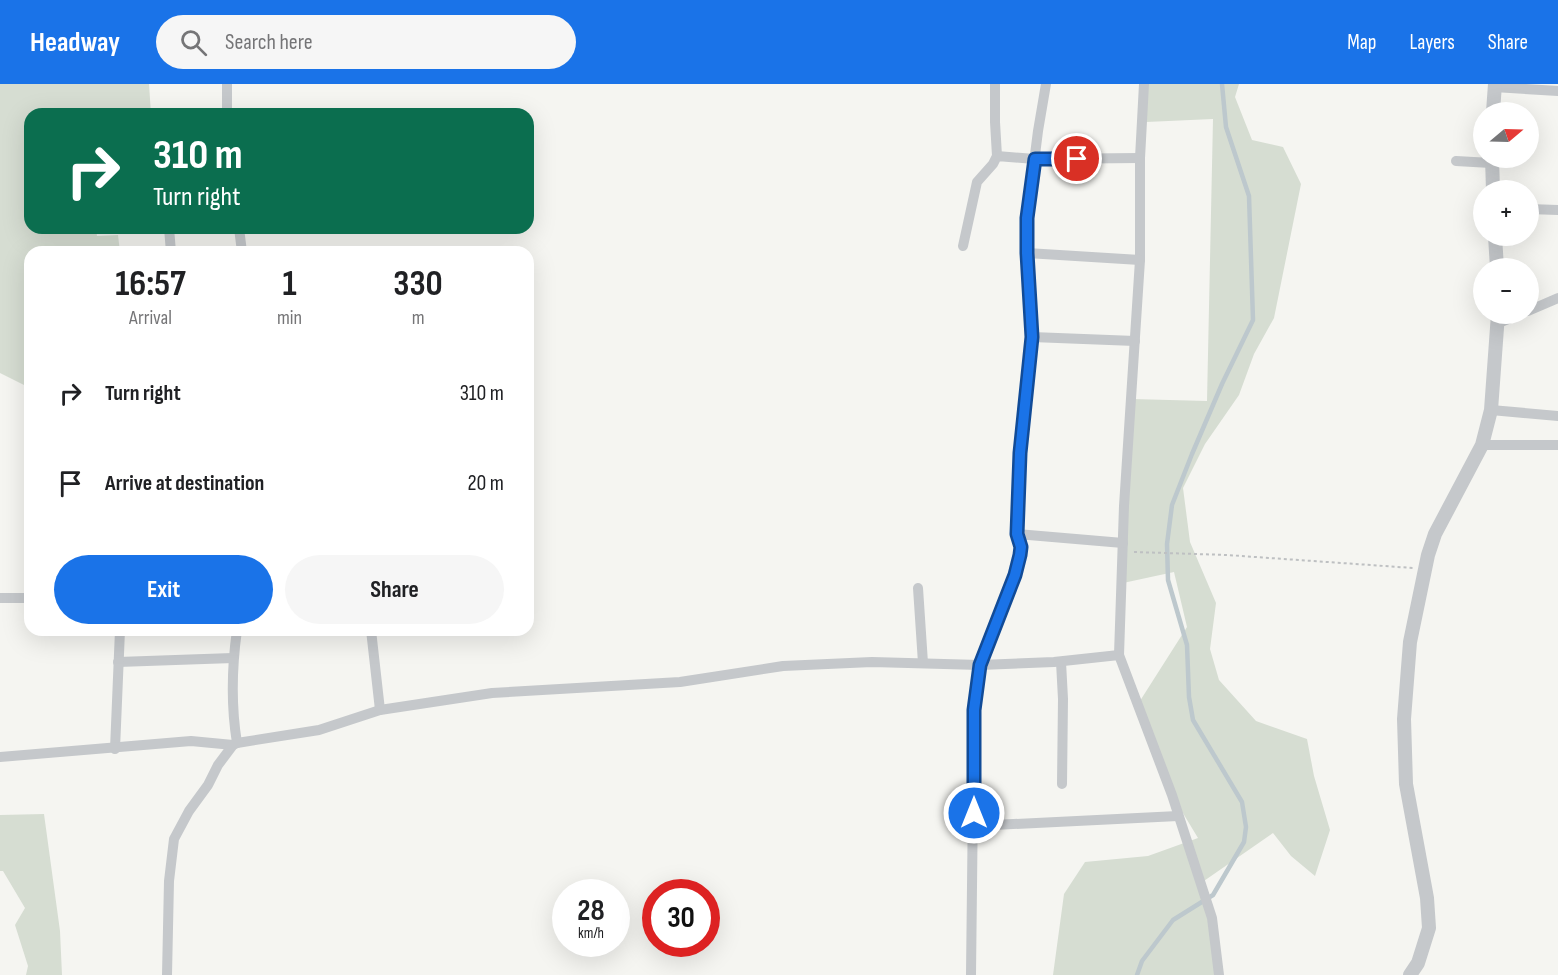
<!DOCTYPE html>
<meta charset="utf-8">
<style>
body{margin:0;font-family:"Sofia Sans Condensed",sans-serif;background:#f6f6f6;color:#202124;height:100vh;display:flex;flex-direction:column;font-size:22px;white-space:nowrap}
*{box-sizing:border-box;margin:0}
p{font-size:20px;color:#757577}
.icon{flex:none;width:33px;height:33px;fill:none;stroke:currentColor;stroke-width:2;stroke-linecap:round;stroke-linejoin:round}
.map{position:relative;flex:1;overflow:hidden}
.panel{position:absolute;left:24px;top:162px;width:510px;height:390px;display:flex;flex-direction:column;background:#fff;border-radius:18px;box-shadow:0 6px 24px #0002}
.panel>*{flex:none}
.top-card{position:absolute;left:24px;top:24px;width:510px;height:126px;border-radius:18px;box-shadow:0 6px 24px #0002;background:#0b6e4f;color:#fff;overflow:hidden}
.needle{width:39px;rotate:71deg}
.controls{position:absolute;left:1473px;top:18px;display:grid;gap:12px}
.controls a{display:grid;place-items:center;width:66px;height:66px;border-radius:50%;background:#fff;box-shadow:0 6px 24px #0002;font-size:30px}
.speed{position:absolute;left:552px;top:795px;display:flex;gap:12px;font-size:30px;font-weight:700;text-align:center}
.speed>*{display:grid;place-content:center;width:78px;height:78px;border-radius:50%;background:#fff;box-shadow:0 6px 24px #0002;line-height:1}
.speed small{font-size:15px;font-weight:400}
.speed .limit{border:9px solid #d22;background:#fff;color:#111}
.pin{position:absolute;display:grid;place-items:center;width:51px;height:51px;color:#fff;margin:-26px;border:3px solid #fff;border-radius:50%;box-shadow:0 2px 6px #0007}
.me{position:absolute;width:66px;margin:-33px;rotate:0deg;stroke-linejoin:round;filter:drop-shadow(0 0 4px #0008)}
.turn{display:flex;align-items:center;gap:21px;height:126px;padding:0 30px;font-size:27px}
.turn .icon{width:78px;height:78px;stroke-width:2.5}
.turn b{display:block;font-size:42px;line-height:51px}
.eta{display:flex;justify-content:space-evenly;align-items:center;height:102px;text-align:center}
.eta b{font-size:36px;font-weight:700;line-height:42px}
.primary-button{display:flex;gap:12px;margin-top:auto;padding:12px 30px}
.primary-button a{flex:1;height:69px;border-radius:36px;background:#1a73e8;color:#fff;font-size:24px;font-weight:700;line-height:69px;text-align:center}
.primary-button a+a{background:#f6f6f6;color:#202124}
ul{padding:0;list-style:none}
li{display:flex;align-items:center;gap:18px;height:90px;padding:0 30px}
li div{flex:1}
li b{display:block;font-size:22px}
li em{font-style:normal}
header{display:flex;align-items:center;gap:36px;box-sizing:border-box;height:84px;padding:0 30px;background:#1a73e8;color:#fff}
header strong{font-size:28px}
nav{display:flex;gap:33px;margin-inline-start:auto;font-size:21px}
.search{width:420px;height:54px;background:#f6f6f6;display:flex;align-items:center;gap:15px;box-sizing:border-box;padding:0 21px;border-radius:33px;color:#757577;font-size:22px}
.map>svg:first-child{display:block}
.green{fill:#d6ddd2}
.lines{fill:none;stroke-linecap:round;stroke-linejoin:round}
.stream{stroke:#bdc8cd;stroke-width:4.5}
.path{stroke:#bec0c2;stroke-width:2;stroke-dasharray:3 3;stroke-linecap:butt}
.minor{stroke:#c5c8cb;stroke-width:10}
.tertiary{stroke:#c5c8cb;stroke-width:14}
.route-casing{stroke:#114b97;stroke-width:15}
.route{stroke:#1a73e8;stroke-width:10}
</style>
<header>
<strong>Headway</strong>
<div class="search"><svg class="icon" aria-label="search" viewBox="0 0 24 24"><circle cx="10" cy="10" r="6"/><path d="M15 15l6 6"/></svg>Search here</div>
<nav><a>Map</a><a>Layers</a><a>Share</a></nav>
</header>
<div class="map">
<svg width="1558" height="891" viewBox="0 0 1558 891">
<rect width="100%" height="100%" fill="#f5f5f1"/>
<g class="green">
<path d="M0,0H149L151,30H30V144H96L97,152L118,151L120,168H30V304L0,289Z"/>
<path d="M1148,0H1239L1235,13L1252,56L1283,63L1301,100L1274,234L1254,270L1239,311L1205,360L1183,404L1190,458L1216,519L1210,565L1219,596L1256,637L1307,655L1314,692L1330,746L1315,792L1291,772L1273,749L1201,799L1219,891H1053L1064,810L1085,778L1148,772L1198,754L1172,711L1138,620L1187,543L1174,488L1123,499L1132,315L1207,317L1213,35L1146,38Z"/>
<path d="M44,730L60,847L62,891H26L28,882L15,841L25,824L3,787H0V731Z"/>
</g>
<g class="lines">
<path class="stream" d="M1137,891L1142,877L1173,836L1213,811L1244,758L1246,743L1242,718L1193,636L1189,613L1187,561L1168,496L1167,460L1172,421L1192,370L1222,300L1253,236L1249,112L1226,43L1222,0"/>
<path class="path" d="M1134,468L1227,471L1413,484"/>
<g class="minor">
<path d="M227,0V30"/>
<path d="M995,0V38L997,72"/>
<path d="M1144,0L1140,74V176L1124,422L1119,571L1172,711L1212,834L1219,891"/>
<path d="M1494,3L1558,7"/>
<path d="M1456,77L1491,79"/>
<path d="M1528,125L1558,126"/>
<path d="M169,144L171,168"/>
<path d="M239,144L242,168"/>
<path d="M963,162L977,98L993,80L997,72L1035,75L1140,74"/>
<path d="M1027,169L1140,176"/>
<path d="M1528,227L1558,214"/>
<path d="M1498,239L1521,230"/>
<path d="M1032,253L1135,257"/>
<path d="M1491,326L1558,332"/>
<path d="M1482,361H1558"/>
<path d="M1017,450L1123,459"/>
<path d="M918,504L923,579"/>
<path d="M0,514H30"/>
<path d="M237,546C232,582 231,622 237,659"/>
<path d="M371,546L380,626"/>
<path d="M118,578L233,574"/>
<path d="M1061,578L1063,615L1062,700"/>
<path d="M115,665L120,546"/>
<path d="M0,673L191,657L233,661"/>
<path d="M974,742L1178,732"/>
<path d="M167,891L169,797L174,755L189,727L208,701L218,681L233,661L237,659L319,646L380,626L492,609L680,598L783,582L872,578L980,581L1054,578L1119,571"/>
<path d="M971,891L974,626L980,581L1015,491L1020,471L1021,463L1017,450L1020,369L1032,253L1027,169V134L1038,47L1046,0"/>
</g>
<g class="tertiary">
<path d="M1493,28L1495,0"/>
<path d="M1492,74L1493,106"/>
<path d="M1495,152L1497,184"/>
<path d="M1410,891L1418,879L1429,844L1427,814L1406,700L1404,635L1410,558L1428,471L1435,450L1482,361L1491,326L1498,230"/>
</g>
</g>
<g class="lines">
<defs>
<path id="route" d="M974,729V626L980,581L1015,491L1020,471L1021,463L1017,450L1020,369L1032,253L1027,169V134L1035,75H1077"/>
</defs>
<use href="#route" class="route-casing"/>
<use href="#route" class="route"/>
</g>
</svg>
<div class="controls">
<a><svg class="needle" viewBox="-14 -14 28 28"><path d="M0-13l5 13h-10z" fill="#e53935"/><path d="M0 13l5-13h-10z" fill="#757577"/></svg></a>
<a>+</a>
<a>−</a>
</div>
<div class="speed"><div>28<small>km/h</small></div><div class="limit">30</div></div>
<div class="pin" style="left:1077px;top:75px;background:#d93025"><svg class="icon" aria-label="arrive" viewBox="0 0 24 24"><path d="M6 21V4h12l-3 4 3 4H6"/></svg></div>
<svg class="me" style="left:974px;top:729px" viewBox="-20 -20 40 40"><circle r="17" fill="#1a73e8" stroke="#fff" stroke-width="3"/><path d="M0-11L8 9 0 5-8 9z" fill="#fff"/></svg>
<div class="top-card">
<div class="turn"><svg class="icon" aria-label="right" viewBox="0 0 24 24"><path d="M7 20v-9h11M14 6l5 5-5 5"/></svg><div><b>310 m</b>Turn right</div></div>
</div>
<section class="panel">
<div class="eta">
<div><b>16:57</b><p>Arrival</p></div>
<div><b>1</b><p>min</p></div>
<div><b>330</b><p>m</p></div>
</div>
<ul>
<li><svg class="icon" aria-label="right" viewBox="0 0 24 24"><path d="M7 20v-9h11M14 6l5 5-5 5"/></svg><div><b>Turn right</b></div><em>310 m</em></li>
<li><svg class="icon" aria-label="arrive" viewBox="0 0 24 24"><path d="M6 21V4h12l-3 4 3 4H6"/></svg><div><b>Arrive at destination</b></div><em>20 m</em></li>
</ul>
<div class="primary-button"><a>Exit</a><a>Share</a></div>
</section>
</div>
